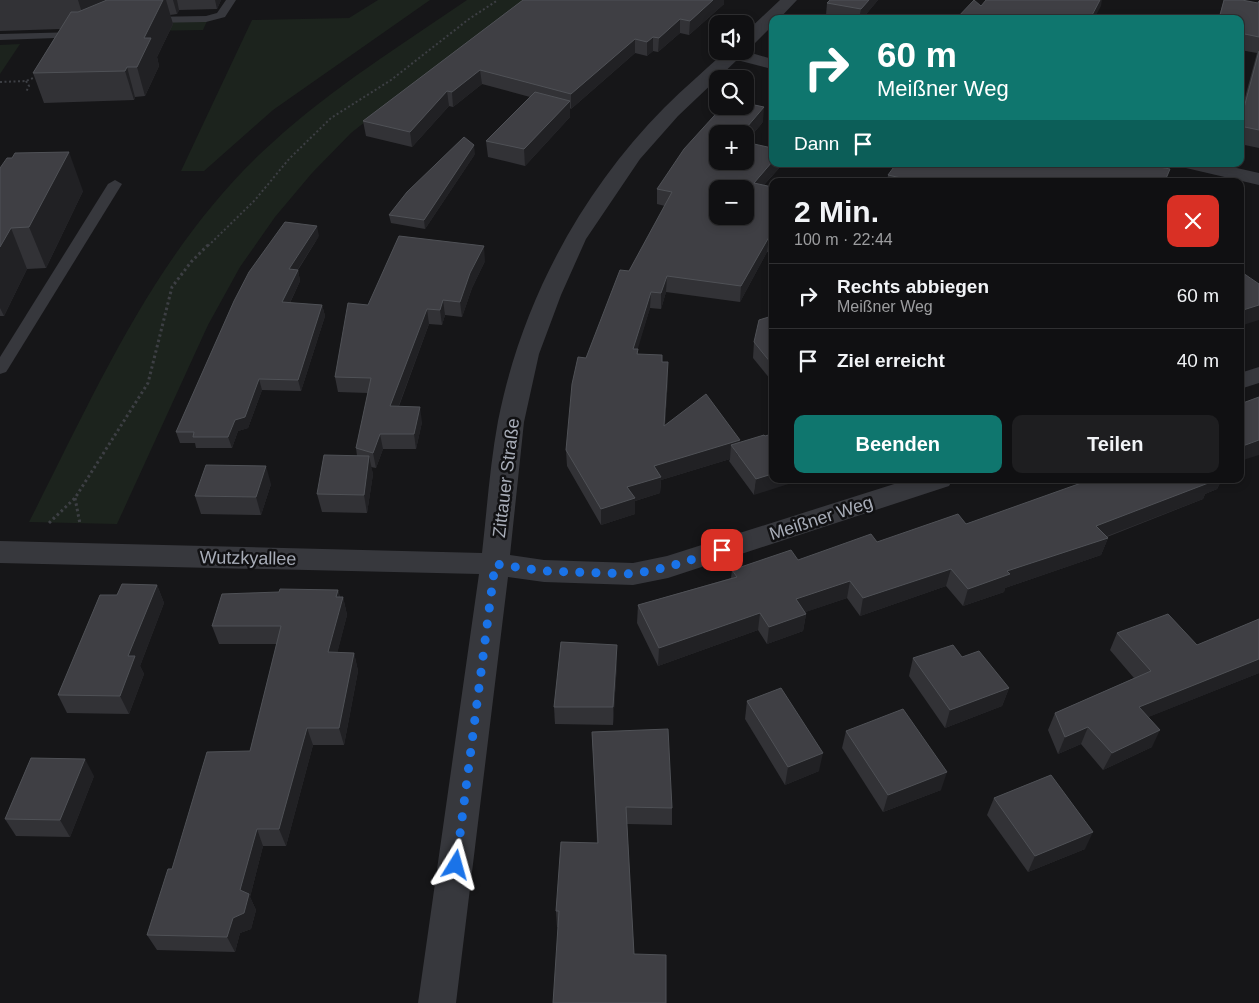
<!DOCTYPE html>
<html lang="de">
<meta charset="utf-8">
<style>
body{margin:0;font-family:Arial,sans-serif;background:#1e1e20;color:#f1f3f6;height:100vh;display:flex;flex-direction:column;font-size:19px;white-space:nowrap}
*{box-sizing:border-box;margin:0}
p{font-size:16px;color:#9c9d9f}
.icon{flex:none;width:28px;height:28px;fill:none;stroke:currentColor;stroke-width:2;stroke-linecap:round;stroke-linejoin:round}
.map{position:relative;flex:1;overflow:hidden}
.details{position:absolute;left:769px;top:178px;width:475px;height:305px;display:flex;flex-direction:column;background:#101012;border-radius:10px;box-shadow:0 2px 8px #0003,0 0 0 1px #303032}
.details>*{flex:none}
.top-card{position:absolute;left:769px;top:15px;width:475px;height:152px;border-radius:10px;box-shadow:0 2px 8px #0003,0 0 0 1px #303032;background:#0f766e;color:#fff;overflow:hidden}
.fabs{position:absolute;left:709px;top:15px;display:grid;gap:10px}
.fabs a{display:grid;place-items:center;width:45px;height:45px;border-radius:10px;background:#101012;box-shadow:0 2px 8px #0003,0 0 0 1px #303032;font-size:25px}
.pin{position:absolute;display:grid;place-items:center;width:42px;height:42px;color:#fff;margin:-21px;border-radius:10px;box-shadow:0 2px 8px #0006}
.me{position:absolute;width:55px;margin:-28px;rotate:8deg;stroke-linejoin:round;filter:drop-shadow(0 0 4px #0008)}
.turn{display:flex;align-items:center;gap:18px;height:105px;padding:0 25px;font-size:22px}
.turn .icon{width:65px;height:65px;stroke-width:2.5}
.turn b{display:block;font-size:35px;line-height:42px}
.then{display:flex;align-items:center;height:48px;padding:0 25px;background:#0003;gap:10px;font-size:19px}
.round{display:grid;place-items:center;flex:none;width:52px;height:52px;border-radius:10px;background:#1e1e20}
.overview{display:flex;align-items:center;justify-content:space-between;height:85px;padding:0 25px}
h1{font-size:30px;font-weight:700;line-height:38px}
.action{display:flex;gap:10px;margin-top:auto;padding:10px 25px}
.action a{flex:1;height:58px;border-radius:10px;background:#0f766e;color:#fff;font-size:20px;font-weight:700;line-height:58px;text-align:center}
.action a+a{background:#1e1e20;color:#f1f3f6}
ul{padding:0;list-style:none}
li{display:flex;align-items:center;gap:15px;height:65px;padding:0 25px;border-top:1px solid #303032}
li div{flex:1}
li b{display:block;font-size:19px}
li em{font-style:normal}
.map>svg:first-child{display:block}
.green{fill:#1c231d}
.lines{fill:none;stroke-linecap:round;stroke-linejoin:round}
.path-far1{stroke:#3d3f44;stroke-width:2;stroke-dasharray:2 2.5;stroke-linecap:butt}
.path{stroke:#3d3f44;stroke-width:3;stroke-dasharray:2.5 3;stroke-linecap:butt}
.service{fill:#37383d;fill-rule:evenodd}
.minor{fill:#37383d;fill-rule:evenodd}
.wall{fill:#323236}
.shaded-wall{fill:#212124}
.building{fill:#3f3f44;stroke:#4f5156;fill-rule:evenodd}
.route{stroke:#1a73e8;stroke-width:9;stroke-dasharray:0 16.2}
.labels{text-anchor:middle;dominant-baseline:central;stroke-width:5;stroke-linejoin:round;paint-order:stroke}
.street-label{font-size:18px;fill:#a8adb8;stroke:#111113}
</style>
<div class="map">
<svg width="1259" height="1003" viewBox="0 0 1259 1003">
<rect width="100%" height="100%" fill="#161618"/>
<g class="green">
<path d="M378,0H430L273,110L204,171H181L252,20L349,18Z"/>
<path d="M467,0H527L427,73L351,133L312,173L275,217L240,267L208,325L117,524L29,522C97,389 158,245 272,143C332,88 400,46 467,0Z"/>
<path d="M207,21L203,30L141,31L146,22Z"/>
<path d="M20,44L0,74V45Z"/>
</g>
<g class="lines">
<g class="path-far1">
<path d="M26,81L29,86L26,92"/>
<path d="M0,82L26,81L38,76"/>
<path d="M208,246L255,200L289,159L331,118L391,80L469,19L498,0"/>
</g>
<g class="path">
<path d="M75,498L80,524"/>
<path d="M49,523L75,498L148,383L172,287L191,262L209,244"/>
</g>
<g class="service">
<path d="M226,0H236L225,17L206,22L147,23L142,20L147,17L206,16L217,13Z"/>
<path d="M79,32L84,35L83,37L0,40V34Z"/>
<path d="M115,180L122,184L8,369L6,372L0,374V357L108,184Z"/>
</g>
<g class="minor">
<path d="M780,0H797L779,19H772V26L751,47L745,48V33Z"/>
<path d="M726,51H745L772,59V69L737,60L678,116L640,159L586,239L561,295L539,354L524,422L510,555L544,560L633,563L667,556L910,479H953L949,486L668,578L633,585L544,582L508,577L456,1003H418L479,574L0,563V541L482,553C487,509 490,464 498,421C521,304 580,193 664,108C684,88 705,70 726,51Z"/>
<path d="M1183,164H1219L1259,173V185L1186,168Z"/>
<path d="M1259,367V383L1240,389V373Z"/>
</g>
</g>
<g class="wall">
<path d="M0,0H221L217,9L179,10L177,14L170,15L173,24L157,57L159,66L145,96L135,97L134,100L44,103L33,73L60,29L0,31Z"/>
<path d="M523,0H724V4L689,35L680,33L658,52L653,51L647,56L635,53L571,109L570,108V117L525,166L488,157L486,141L530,97L482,84L453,107L449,106L412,147L366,136L363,121Z"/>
<path d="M878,0L862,19H843L826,15L827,3Z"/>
<path d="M1224,0L1258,3L1259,1V148L1240,144V116L1257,53L1240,50V19H1218Z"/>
<path d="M763,122L746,142L772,164H781V166L764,185L772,187V253L767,252L740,302L666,292L661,309L650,308L637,349L638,354L662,362L668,378L665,425L740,443L764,435L754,495L729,461L730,459L661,480L660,493L635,501V514L601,525L567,466L566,450L586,358L629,271L665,206L657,204V189Z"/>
<path d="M475,154L425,229L391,223L389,215Z"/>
<path d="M0,168L83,191L46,268L27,269L4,316H0Z"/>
<path d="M888,175L1166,181H887Z"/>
<path d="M319,236L298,270L300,281L290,303L322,305L325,316L301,391L262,390L248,428L238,431L232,448H196L195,443H180L176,432Z"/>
<path d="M485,261L472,288L462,317L445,315L442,325L429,324L399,406L422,422L416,449H383L376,468L371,467L373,474L367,513L322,512L317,494L357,456L356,448L368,393L338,392L335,377Z"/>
<path d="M772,316V378L770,379L753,358L754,342Z"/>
<path d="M1079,479H1222L1217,489L1205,494L1203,499L1107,537L1108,538L1101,555L1005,588L1004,592L963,606L946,586L860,616L847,598L805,612L806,614L803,631L767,644L758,630L658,666L637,623L638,605L731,578L732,570L798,560L877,542L966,524L1077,485Z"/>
<path d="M271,484L261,515L201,514L195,496Z"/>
<path d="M157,585L164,603L140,666L144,674L129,714L67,713L58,695L117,595Z"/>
<path d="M338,590L340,597H343L347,615L337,653H354L358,671L344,745H313L286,846H263L250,897L256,910L251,929L240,933L235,952L157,950L147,935L172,869L250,751L277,644H219L212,626Z"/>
<path d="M1259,619V673L1148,717L1152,747L1103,770L1081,744L1058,754L1048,730L1055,713L1134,678L1110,650L1117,633L1197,645Z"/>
<path d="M962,657L1009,688L1002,706L945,728L909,676L913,658Z"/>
<path d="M617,663L613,725L555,724L554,707Z"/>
<path d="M747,701L819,771L785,785L745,719Z"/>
<path d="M846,731L941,790L883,812L842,748Z"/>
<path d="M592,732L672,808V825L627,824L634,954L557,927L556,911L597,843Z"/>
<path d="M94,776L70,837L16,836L5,819Z"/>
<path d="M994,798L1085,849L1028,872L987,815Z"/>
</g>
<g class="shaded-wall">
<path d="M78,0H112L87,29Z"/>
<path d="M163,0H166L173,24L157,57L159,66L145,96L137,67L144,38Z"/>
<path d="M173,0H177L179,10L177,14Z"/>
<path d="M215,0H221L217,9Z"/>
<path d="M713,0H724V4L689,35L690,21Z"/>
<path d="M869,0H878L862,19H859L861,9Z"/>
<path d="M1100,0H1102L1101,6L1094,19H1090Z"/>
<path d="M680,19V33L658,52L659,38Z"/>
<path d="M653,37V51L647,56V42Z"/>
<path d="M635,39V53L571,109V94Z"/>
<path d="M127,67L135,97L134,100L125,71Z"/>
<path d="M480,70L482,84L453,107L452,92Z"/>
<path d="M447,91L449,106L412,147L410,132Z"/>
<path d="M570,101V117L525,166L524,149Z"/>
<path d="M764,107L763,122L745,143V134H741Z"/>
<path d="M474,145L475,154L425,229L424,220Z"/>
<path d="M69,152L83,191L46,268L29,227Z"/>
<path d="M772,162V164H781V166L752,198L754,183Z"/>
<path d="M317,226L319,236L291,280L289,269Z"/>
<path d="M11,228L27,269L4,316L0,308V247Z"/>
<path d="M769,237L767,252L740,302L741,286Z"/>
<path d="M484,246L485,261L472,288L462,317L460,302L470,273Z"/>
<path d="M298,270L300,281L285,313L282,302Z"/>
<path d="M667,276L666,292L661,309V293Z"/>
<path d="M651,292L650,308L633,365V349Z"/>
<path d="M443,300L445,315L442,325L440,310Z"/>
<path d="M322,305L325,316L301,391L298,380Z"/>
<path d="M1259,305V320L1240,326V311Z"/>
<path d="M427,309L429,324L393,421L390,406Z"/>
<path d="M668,362V378L664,442V426Z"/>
<path d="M772,362V378L770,379L771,363Z"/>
<path d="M259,379L262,390L248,428L238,431L232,448L228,437L235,420Z"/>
<path d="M420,407L422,422L416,449L414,434Z"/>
<path d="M380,434L383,449L376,468L373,453Z"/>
<path d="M740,440L738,456L731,445L730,459L661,480L660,493L635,501V514L601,525V509L654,466Z"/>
<path d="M1259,440V455L1240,461V447Z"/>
<path d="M369,456L373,474L367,513L364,495Z"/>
<path d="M266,466L271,484L261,515L256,497Z"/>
<path d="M772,474V479H804L754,495L756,479Z"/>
<path d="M1207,479H1222L1217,489L1205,494L1203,499L1089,543L1096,526Z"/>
<path d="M1108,538L1101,555L1005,588L1004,592L963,606L968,589L1007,571Z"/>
<path d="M951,569L946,586L860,616L863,598Z"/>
<path d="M850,581L847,598L794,616L796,599Z"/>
<path d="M157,585L164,603L140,666L144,674L129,714L120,696L128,656Z"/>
<path d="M338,590L341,603L343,597L347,615L333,670L328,652L336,597Z"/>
<path d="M760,613L758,630L658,666L659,648Z"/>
<path d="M806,614L803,631L767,644L769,627Z"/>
<path d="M617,645V663L613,725V707Z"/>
<path d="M354,653L358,671L344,745L339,728Z"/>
<path d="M1259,659V673L1131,724L1139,707Z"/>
<path d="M1009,688L1002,706L945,728L950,710Z"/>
<path d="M1088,727L1081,744L1058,754L1065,737Z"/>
<path d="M307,728L313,745L286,846L279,829Z"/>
<path d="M1160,730L1152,747L1103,770L1112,753Z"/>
<path d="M823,753L819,771L785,785L788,767Z"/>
<path d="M85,759L94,776L70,837L60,820Z"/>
<path d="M947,772L941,790L883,812L888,795Z"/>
<path d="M257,829L263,846L250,897L256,910L251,929L240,933L235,952L227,937Z"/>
<path d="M1093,832L1085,849L1028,872L1035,856Z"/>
</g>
<g class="building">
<path d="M107,0H163L144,38H151L137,67H127L125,71L33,73L71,12H78Z"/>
<path d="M523,0H713L690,21L680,19L659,38L653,37L647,42L635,39L571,94L480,70L452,92L447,91L410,132L363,121Z"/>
<path d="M830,0H869L861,9L827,3Z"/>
<path d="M974,0L981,6L986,0H1100L1090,19H956Z"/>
<path d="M1224,0H1242L1258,3L1259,1V37L1240,33V19H1219Z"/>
<path d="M1259,51V130L1240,126V123Z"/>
<path d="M535,92L570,101L524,149L486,141Z"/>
<path d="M745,103L764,107L741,134H718V161H745V142L772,148V162L754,183L772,187V238L769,237L741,286L667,276L661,293L651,292L633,349H638L637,354L662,355V362H668L664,426L706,394L740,440L654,466L661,477L627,487L635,498L601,509L566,450L572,384L578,357L586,358L620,270L629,271L672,192L657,189L684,149L723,106H745ZM718,189H745V216H718Z"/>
<path d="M464,137L474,145L424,220L389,215L407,192Z"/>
<path d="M69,152L29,227L11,228L0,247V168L7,158H12L15,153Z"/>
<path d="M896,164H1143L1170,169L1165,181H914L888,175Z"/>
<path d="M285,222L317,226L289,269L298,270L282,302L322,305L298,380L259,379L245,417L235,420L228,437H193L194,432H176L234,301L249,272Z"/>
<path d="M399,236L484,246L470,273L460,302L443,300L440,310L427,309L390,406L420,407L414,434H380L373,453L356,448L371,378L335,377L348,303L368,305Z"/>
<path d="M1243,273L1259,284V305L1240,311V274Z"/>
<path d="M772,316V362L771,363L754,342L759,320Z"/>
<path d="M1259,397V440L1240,447V404Z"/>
<path d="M772,434V474L756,479L731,445L764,435L765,436Z"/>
<path d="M324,455L369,456L364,495L317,494Z"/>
<path d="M206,465L266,466L256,497L195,496Z"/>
<path d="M1081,479H1207L1211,482L1096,526L1108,538L1007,571L1010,574L968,589L951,569L863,598L850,581L796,599L806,614L769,627L760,613L659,648L638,605L737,577L732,570L791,550L798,560L871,534L877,542L958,514L966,524L1084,482Z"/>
<path d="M122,584L157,585L128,656H135L120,696L58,695L100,595H117Z"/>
<path d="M280,589L338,590L336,597H343L328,652L354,653L339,728H307L279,829H257L240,890L249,894L244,913L233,918L227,937L147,935L168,869H172L207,752L250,751L281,626H212L222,594L279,592Z"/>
<path d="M1168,614L1197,645L1259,619V659L1139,707L1160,730L1112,753L1088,727L1065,737L1055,713L1151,671L1117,633Z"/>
<path d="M561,642L617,645L613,707H554Z"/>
<path d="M953,645L962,657L979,651L1009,688L950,710L913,658Z"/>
<path d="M781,688L823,753L788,767L747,701Z"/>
<path d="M903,709L947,772L888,795L846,731Z"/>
<path d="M668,729L672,808L626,807L634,954L666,955V1003H553L559,911H556L561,842L598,843L592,732Z"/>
<path d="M31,758L85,759L60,820L5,819Z"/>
<path d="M1051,775L1093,832L1035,856L994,798Z"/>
</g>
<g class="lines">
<path class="route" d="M456,865L495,564L544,571L633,574L668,567L722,550"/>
</g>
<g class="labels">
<g class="street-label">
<text transform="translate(506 478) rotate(-83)">Zittauer Straße</text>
<text transform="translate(821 518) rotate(-18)">Meißner Weg</text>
<text transform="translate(248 558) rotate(1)">Wutzkyallee</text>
</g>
</g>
</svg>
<div class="fabs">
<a><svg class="icon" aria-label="sound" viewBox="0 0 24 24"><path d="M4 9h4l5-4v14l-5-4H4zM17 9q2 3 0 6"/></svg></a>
<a><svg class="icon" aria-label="search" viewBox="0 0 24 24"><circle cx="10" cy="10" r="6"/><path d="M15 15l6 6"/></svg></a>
<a>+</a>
<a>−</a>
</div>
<div class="pin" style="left:722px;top:550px;background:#d93025"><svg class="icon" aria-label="arrive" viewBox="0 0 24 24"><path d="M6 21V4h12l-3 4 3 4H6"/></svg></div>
<svg class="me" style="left:456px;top:865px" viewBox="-20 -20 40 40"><path d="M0-17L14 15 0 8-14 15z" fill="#1a73e8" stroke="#fff" stroke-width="4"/></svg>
<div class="top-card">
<div class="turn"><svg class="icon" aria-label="right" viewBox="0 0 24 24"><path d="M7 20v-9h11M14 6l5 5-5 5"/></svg><div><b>60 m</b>Meißner Weg</div></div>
<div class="then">Dann<svg class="icon" aria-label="arrive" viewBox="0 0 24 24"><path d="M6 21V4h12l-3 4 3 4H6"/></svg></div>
</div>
<section class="details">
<div class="overview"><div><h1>2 Min.</h1><p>100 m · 22:44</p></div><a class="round" style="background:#d93025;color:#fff"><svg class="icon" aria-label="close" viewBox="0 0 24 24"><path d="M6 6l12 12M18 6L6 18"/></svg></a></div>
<ul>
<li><svg class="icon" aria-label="right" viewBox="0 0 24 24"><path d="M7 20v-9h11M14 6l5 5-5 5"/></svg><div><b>Rechts abbiegen</b><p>Meißner Weg</p></div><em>60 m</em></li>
<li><svg class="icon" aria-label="arrive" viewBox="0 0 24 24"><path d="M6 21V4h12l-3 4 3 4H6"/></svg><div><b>Ziel erreicht</b></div><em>40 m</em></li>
</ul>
<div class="action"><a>Beenden</a><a>Teilen</a></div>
</section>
</div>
